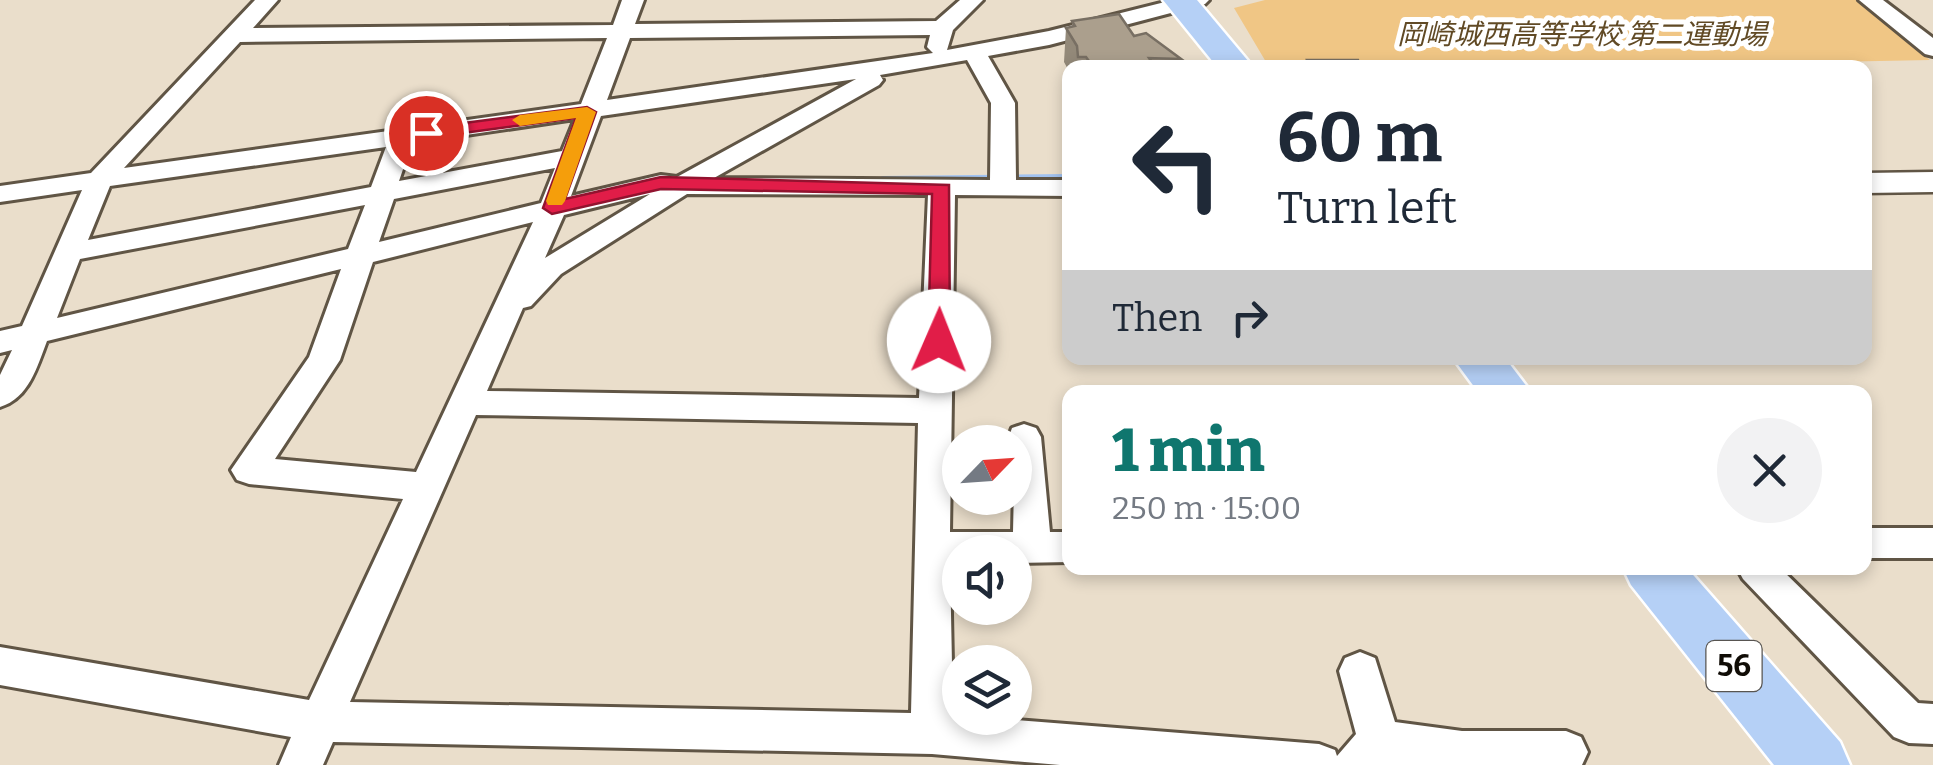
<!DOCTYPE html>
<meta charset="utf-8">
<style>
body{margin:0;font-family:Bitter,"Noto Sans JP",serif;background:#f2f2f3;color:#1f2937;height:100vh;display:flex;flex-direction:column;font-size:38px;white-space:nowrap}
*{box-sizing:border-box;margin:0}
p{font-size:32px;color:#747a83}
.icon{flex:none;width:55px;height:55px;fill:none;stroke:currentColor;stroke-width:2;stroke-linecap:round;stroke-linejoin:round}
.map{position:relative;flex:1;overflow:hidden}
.drawer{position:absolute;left:1062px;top:385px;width:810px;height:190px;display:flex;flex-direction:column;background:#fff;border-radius:20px;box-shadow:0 5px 15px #0003}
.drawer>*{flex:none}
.banner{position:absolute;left:1062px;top:60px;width:810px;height:305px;border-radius:20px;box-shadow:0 5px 15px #0003;background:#fff;color:#1f2937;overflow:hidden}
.needle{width:65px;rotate:65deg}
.controls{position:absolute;left:942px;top:425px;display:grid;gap:20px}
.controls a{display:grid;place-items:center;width:90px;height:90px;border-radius:50%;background:#fff;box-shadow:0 5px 15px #0003;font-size:50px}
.pin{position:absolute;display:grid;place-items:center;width:85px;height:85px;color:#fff;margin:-42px;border:5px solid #fff;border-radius:50%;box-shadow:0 2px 10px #0007}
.me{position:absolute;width:110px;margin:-55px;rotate:1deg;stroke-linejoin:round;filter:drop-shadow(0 0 8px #0008)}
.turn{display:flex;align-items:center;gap:35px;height:210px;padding:0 50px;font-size:45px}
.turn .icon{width:130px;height:130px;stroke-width:2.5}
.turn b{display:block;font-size:70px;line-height:85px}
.then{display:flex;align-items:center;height:95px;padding:0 50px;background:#0003;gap:20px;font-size:38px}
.round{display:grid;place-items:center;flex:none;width:105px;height:105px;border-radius:52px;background:#f2f2f3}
.overview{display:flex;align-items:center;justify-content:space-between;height:170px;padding:0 50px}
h1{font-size:60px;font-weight:800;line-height:75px;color:#0f766e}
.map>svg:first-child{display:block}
.green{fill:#f0c685}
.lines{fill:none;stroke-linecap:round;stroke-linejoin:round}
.stream{stroke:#a1c2f0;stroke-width:6}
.minor-casing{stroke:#605545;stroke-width:6}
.tertiary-casing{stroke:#605545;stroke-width:5}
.primary-casing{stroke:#fff;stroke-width:5}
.minor{fill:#fff;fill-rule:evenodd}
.tertiary{fill:#fff;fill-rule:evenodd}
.primary{fill:#b5d0f6;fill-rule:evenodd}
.wall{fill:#938979}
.building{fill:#ab9f8d;stroke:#786f63;stroke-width:2.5}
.route{fill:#e11d48;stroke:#92132f;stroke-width:2.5}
.slow{fill:#f59e0b}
.labels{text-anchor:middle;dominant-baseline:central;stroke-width:10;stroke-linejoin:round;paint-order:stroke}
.far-park-label{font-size:28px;font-style:italic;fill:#614a25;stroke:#fff}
.shield{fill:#fff;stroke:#585551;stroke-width:2.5}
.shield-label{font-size:30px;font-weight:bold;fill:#100c06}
</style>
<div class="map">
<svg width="1933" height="765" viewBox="0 0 1933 765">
<rect width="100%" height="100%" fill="#eadecb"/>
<path class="green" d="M1265,0H1857L1930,60L1721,64L1723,68L1269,67L1234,8Z"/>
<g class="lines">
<path class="stream" d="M883,179L1070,177"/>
<defs>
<g id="minor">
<path d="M255,0H278L253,28L613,25L622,0H644L635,24L936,21L960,0H983L953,30L947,50L1049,31L1173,0H1209L1205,4L1049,45L988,56L1015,103L1016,180H1070V196L955,195L950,532H1013L1015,442H1007L1012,428L1024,424L1036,428L1041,437L1050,532H1070V562L1015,563V552H960V563H950L953,715L1319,744L1335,750L1337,756L1356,734L1339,671L1345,658L1360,652L1375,658L1395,722L1462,731H1566L1581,737L1588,752L1582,765H1060L932,754L333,742L323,765H279L291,737L0,685V647L309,700L403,499L249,484L237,480L231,470L309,357L341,269L47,341C37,367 29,398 0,407V375L12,350L0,353V331L22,326L82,190L0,202V186L91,173ZM930,35L927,47L933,53L607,100L630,38ZM607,38L581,104L124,168L240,42ZM967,60L991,103L990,180L714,178L879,85L883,80L880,75ZM856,79L677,177L661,175L571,196L601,116ZM575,119L562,151L399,181L412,143ZM386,147L371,187L88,240L110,186ZM555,168L541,203L379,242L394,199ZM650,194L545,258L564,215ZM687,194L928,195L919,398L487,391L523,308L531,306L561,274ZM365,205L348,249L57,318L80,259ZM533,222L416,472L275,459L340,360L373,262ZM476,415L918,423L911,713L350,702Z"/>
<path d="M1859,0H1883L1933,38V56L1925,54Z"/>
<rect x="1865" y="528" width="68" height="30"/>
<path d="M1737,568H1780L1918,703L1933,704V744L1909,743L1894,737L1743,579Z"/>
</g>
<path id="tertiary" d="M1933,172V192L1865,193V173Z"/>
<g id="primary">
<path d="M1163,0H1197L1254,68H1218Z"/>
<path d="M1453,358H1505L1531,392H1478Z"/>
<path d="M1623,568H1687L1840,742L1850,765H1774L1631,585Z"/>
</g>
</defs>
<use href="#minor" class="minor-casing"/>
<use href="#tertiary" class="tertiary-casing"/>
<use href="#primary" class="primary-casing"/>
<use href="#minor" class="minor"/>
<use href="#tertiary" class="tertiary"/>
<use href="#primary" class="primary"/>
</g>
<path class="wall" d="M1072,21L1134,36L1181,59L1179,68H1070V73L1064,62L1066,28L1072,26Z"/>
<g class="building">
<path d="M1119,14L1134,36L1146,33L1181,59L1149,58L1156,68H1094L1086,57H1078L1077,46L1066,28L1075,26L1072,21Z"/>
<path d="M1307,60H1358L1361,68H1310Z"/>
</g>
<path class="route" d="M587,107L596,112L565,199L661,177L949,185L950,341L946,346H931L928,341L932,194L661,189L552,214L543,208L576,118L426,138L417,133L426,128Z"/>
<path class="slow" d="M587,107L596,112L565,201L562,205H548L546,201L576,118L520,126L512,120L520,115Z"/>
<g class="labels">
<g class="far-park-label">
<text x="1582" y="34">岡崎城西高等学校 第二運動場</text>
</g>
<rect class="shield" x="1706.5" y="641" width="55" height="50" rx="8"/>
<g class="shield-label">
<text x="1734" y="666">56</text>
</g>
</g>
</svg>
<div class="controls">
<a><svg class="needle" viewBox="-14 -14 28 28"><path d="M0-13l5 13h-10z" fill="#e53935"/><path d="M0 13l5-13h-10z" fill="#747a83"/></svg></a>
<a><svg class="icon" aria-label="sound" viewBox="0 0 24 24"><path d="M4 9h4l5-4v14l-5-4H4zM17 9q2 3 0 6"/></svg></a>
<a><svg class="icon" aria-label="layers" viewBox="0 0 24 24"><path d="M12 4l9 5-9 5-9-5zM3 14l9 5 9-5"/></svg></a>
</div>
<div class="pin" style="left:426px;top:133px;background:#d93025"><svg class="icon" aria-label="arrive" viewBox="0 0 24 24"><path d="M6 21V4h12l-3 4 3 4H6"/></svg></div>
<svg class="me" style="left:939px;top:341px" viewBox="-20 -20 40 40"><circle r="19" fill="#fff"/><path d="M0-13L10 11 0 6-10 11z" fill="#e11d48"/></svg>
<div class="banner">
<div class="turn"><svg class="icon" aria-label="left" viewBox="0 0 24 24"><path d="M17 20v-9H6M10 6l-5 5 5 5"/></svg><div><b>60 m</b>Turn left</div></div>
<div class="then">Then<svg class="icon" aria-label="right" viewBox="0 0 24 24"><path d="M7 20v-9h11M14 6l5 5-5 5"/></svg></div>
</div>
<section class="drawer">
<div class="overview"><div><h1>1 min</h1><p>250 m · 15:00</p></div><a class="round"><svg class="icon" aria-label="close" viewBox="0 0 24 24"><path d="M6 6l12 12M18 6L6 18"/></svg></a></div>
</section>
</div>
